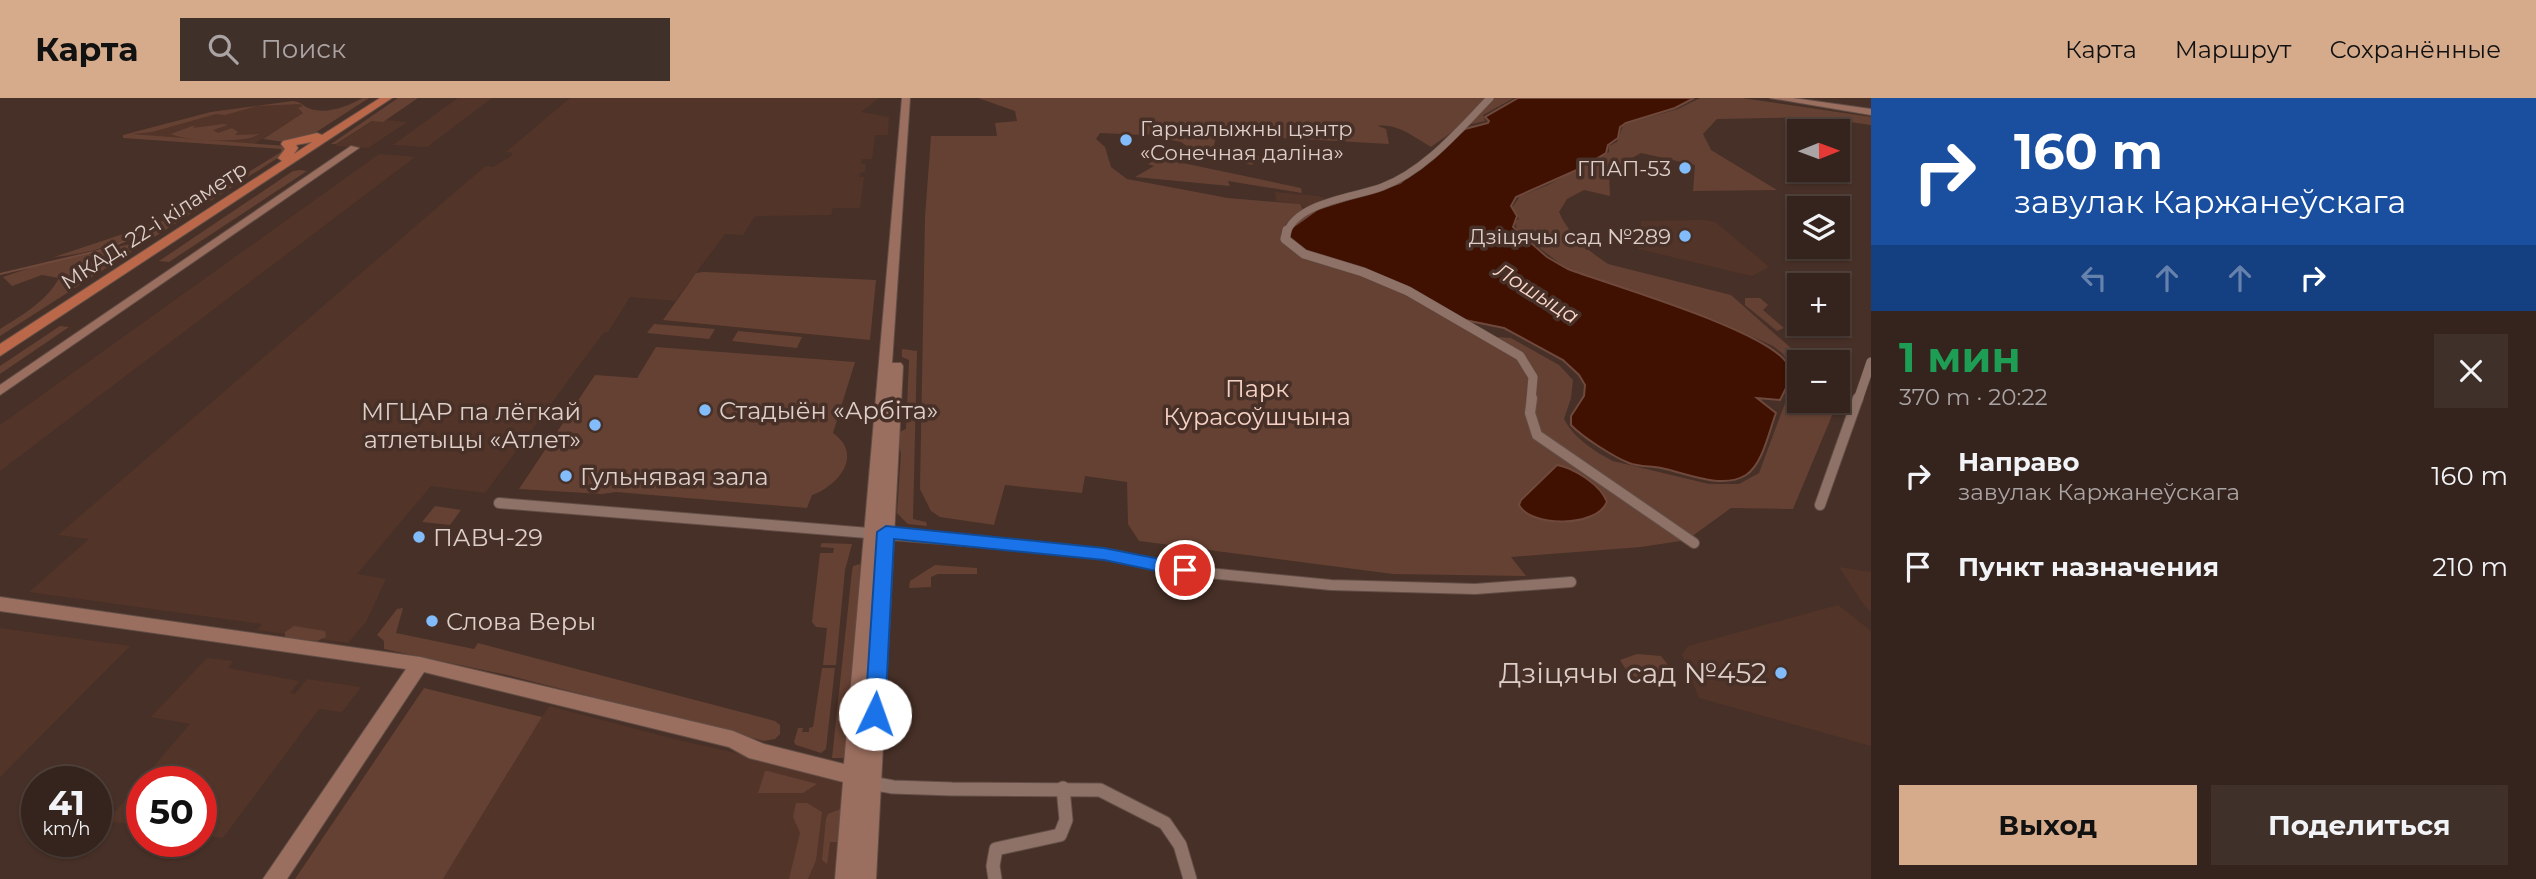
<!DOCTYPE html>
<html lang="ru">
<meta charset="utf-8">
<style>
body{margin:0;font-family:Montserrat,sans-serif;background:#40302a;color:#f1f3f6;height:100vh;display:flex;flex-direction:column;font-size:26px;white-space:nowrap}
*{box-sizing:border-box;margin:0}
p{font-size:23px;color:#aaa4a4}
.icon{flex:none;width:38px;height:38px;fill:none;stroke:currentColor;stroke-width:2;stroke-linecap:round;stroke-linejoin:round}
.map{position:relative;flex:1;overflow:hidden}
.sheet{display:flex;flex-direction:column;background:#35241d;width:665px}
.sheet>*{flex:none}
.guide{background:#1a4fa0;color:#fff;overflow:hidden}
.needle{width:46px;rotate:89deg}
.tools{position:absolute;left:1787px;top:21px;display:grid;gap:14px}
.tools a{display:grid;place-items:center;width:63px;height:63px;border-radius:0px;background:#35241d;box-shadow:0 2px 5px #0004,0 0 0 2px #4f413b;font-size:35px}
.speed{position:absolute;left:21px;top:668px;display:flex;gap:14px;font-size:35px;font-weight:700;text-align:center}
.speed>*{display:grid;place-content:center;width:91px;height:91px;border-radius:50%;background:#35241d;box-shadow:0 2px 5px #0004,0 0 0 2px #4f413b;line-height:1}
.speed small{font-size:18px;font-weight:400}
.speed .limit{border:10px solid #d22;background:#fff;color:#111}
.pin{position:absolute;display:grid;place-items:center;width:60px;height:60px;color:#fff;margin:-30px;border:4px solid #fff;border-radius:50%;box-shadow:0 2px 7px #0007}
.me{position:absolute;width:77px;margin:-38px;rotate:3deg;stroke-linejoin:round;filter:drop-shadow(0 0 5px #0008)}
.turn{display:flex;align-items:center;gap:24px;height:147px;padding:0 28px;font-size:32px}
.turn .icon{width:91px;height:91px;stroke-width:2.5}
.turn b{display:block;font-size:49px;line-height:60px}
.lanes{display:flex;align-items:center;height:66px;padding:0 28px;background:#0003;justify-content:center;gap:35px;direction:ltr}
.lanes .off{opacity:.35}
.round{display:grid;place-items:center;flex:none;width:74px;height:74px;border-radius:0px;background:#40302a}
.head{display:flex;align-items:center;justify-content:space-between;height:119px;padding:0 28px}
h1{font-size:42px;font-weight:700;line-height:52px;color:#1e9e55}
.button{display:flex;gap:14px;margin-top:auto;padding:14px 28px}
.button a{flex:1;height:80px;border-radius:0px;background:#d6ab8b;color:#111;font-size:28px;font-weight:700;line-height:80px;text-align:center}
.button a+a{background:#40302a;color:#f1f3f6}
ul{padding:0;list-style:none}
li{display:flex;align-items:center;gap:21px;height:91px;padding:0 28px}
li div{flex:1}
li b{display:block;font-size:26px}
li em{font-style:normal}
header{display:flex;align-items:center;gap:42px;box-sizing:border-box;height:98px;padding:0 35px;background:#d6ab8b;color:#111}
header strong{font-size:33px}
nav{display:flex;gap:38px;margin-inline-start:auto;font-size:24px}
.search{width:490px;height:63px;background:#40302a;display:flex;align-items:center;gap:18px;box-sizing:border-box;padding:0 24px;border-radius:0px;color:#aaa4a4;font-size:26px}
main{display:flex;flex:1;min-height:0}
.map>svg:first-child{display:block}
.built{fill:#533429}
.green{fill:#654133}
.water{fill:#401000;stroke:#6f493c;stroke-width:2}
.lines{fill:none;stroke-linecap:round;stroke-linejoin:round}
.stream{stroke:#6f493c;stroke-width:2}
.street-far3-casing{stroke:#624e46;stroke-width:8}
.street-far2-casing{stroke:#624e46;stroke-width:10}
.street-far1-casing{stroke:#624e46;stroke-width:12}
.street-casing{stroke:#624e46;stroke-width:15}
.secondary-casing{stroke:#624e46;stroke-width:2}
.highway-casing{stroke:#624e46;stroke-width:2}
.street-far3{stroke:#8e7268;stroke-width:7}
.street-far2{stroke:#8e7268;stroke-width:9}
.street-far1{stroke:#8e7268;stroke-width:10}
.street{stroke:#8e7268;stroke-width:13}
.secondary{fill:#9b6f5f;fill-rule:evenodd}
.highway{fill:#ba6849;fill-rule:evenodd}
.route{fill:#1a73e8;stroke:#114b97;stroke-width:2}
.poi-dot{fill:#82bcfa;stroke:#473027;stroke-width:2.5}
.labels{text-anchor:middle;dominant-baseline:central;stroke-width:7;stroke-linejoin:round;paint-order:stroke}
.far-poi-label{font-size:21px;fill:#ddcec8;stroke:#473027;text-anchor:end}
.far-street-label{font-size:21px;fill:#ddcec8;stroke:#473027}
.far-water-label{font-size:21px;font-style:italic;fill:#fbd7ca;stroke:#473027}
.park-label{font-size:24px;fill:#f5d1c4;stroke:#473027}
.poi-label{font-size:24px;fill:#ddcec8;stroke:#473027;text-anchor:start}
.near-poi-label{font-size:28px;fill:#ddcec8;stroke:#473027;text-anchor:end}
</style>
<header>
<strong>Карта</strong>
<div class="search"><svg class="icon" aria-label="search" viewBox="0 0 24 24"><circle cx="10" cy="10" r="6"/><path d="M15 15l6 6"/></svg>Поиск</div>
<nav><a>Карта</a><a>Маршрут</a><a>Сохранённые</a></nav>
</header>
<main>
<div class="map">
<svg width="1871" height="781" viewBox="0 0 1871 781">
<rect width="100%" height="100%" fill="#473027"/>
<g class="built">
<path d="M458,0H492L427,49L393,47Z"/>
<path d="M570,0H879L861,14L889,19L888,37H875L872,61H862L861,66H866L865,74L860,75L859,79H864L860,110H833L831,117L755,118L743,137L725,136L675,203L630,199L608,234H604L485,395L431,388L357,476L386,481L366,524L348,545L257,532L262,526L29,494L89,441L58,437L469,82L486,68L493,69L510,59L513,55L506,54Z"/>
<path d="M293,3L299,4L310,11L249,49L122,39L133,34L211,14Z"/>
<path d="M386,22L407,24L368,50L334,48L373,23Z"/>
<path d="M379,56L415,59L0,373V327Z"/>
<path d="M1275,94L1318,98L1331,102L1305,110L1301,106L1276,103Z"/>
<path d="M1703,122L1715,124L1769,169L1752,178L1638,151L1641,123Z"/>
<path d="M1839,469L1871,474V514L1864,507Z"/>
<path d="M1838,507L1871,533V648L1699,600L1682,556L1688,548Z"/>
<path d="M0,530L130,548L0,679Z"/>
<path d="M207,560L233,563L228,570L299,583L290,595L295,596L307,581L361,589L342,614L319,611L223,740L201,737V684H142V728L107,723L190,626L151,619Z"/>
<path d="M549,608L678,642L828,675L845,688L837,781H443Z"/>
</g>
<g class="green">
<path d="M362,0H369L304,42L291,45L263,41L303,15L298,10L303,8L300,6L257,8L225,17L216,16L152,34L132,36L286,48L287,54L0,238V231C21,218 47,203 59,180L42,177L12,188L3,179L47,164L131,146L150,134C140,131 130,141 120,144C98,152 77,157 54,159L180,117L281,54V51L123,40V37L211,14L293,3C300,4 302,7 308,10C325,17 347,9 362,0Z"/>
<path d="M398,0H418L383,24L372,23L336,46H331Z"/>
<path d="M978,0H1514L1483,17L1485,23L1459,29L1431,49C1415,40 1397,25 1378,28L1386,31L1389,46L1266,39L1259,30L1226,29L1144,37L1100,35L1096,41L1105,49L1111,69L1127,81L1228,100L1300,106L1303,111C1279,131 1269,139 1302,158L1382,184L1483,238L1511,240L1559,267L1573,282L1571,300L1564,321C1573,339 1595,354 1613,363L1709,386H1739L1759,375L1794,281L1792,270L1783,256L1773,248L1718,223L1566,170L1517,133L1515,123L1519,121L1512,110L1520,98L1548,87L1609,54V48L1617,44L1623,28L1628,25L1678,11L1700,0H1742L1871,19V27L1815,19L1717,21L1703,36L1711,52L1777,92L1693,93L1695,67L1641,55L1609,73L1610,98L1584,92L1567,101L1559,114C1569,137 1587,152 1608,166L1731,197L1792,251L1830,264H1799V303H1838V267L1851,272L1793,411L1731,410L1687,442L1641,449L1511,459L1526,478L1393,476L1139,443L1128,426L1127,384L1085,378L1082,395L1005,387L994,427L940,419L931,413L920,391L925,119L931,38H997L995,25L1017,23L1015,13Z"/>
<path d="M223,26L228,27L213,32L218,35L232,30L238,34L235,37L259,36C246,46 186,43 171,36L192,28H195L193,30Z"/>
<path d="M1233,31L1229,38H1216L1213,52L1262,59L1252,67L1194,53L1181,44L1153,38Z"/>
<path d="M1159,60L1301,90L1302,95L1228,83L1230,88L1135,79L1154,68L1148,66Z"/>
<path d="M300,72L307,73L169,164L159,163L293,73Z"/>
<path d="M704,174L876,182L870,242L663,222L696,175Z"/>
<path d="M1745,200H1760L1768,207L1763,212L1784,230L1777,233L1745,207Z"/>
<path d="M654,226L715,231L709,241L647,235Z"/>
<path d="M60,228L69,229L0,276V268Z"/>
<path d="M738,233L802,239L797,250L732,243Z"/>
<path d="M656,249L855,264L833,335C863,356 840,387 812,397L807,410L616,394L602,396L519,391L595,277L637,280Z"/>
<path d="M902,251L917,253L913,421L926,424L927,428L908,426L897,415L901,356L897,335L906,331L909,262L902,259Z"/>
<path d="M435,408L461,412L450,427L422,424Z"/>
<path d="M822,445L852,446L845,472L836,567H823L827,530L816,529L812,524L820,455H833L834,450L820,449Z"/>
<path d="M860,466L850,655L843,660H832L852,473L853,468Z"/>
<path d="M935,467L977,470V476H938L931,479V489L909,490L910,483Z"/>
<path d="M403,510L396,535L474,551L478,545L775,623L780,627V636L775,641L764,643L507,577L384,551V543L377,537L397,511Z"/>
<path d="M294,528L325,533L326,539L317,543L285,540V534Z"/>
<path d="M1637,556L1661,558L1668,567L1663,578L1644,583L1628,575L1620,562Z"/>
<path d="M822,570H835L826,651L821,655L796,647L794,644L798,630H803L802,634H809V630L813,629Z"/>
<path d="M424,590L542,619L443,781H295Z"/>
<path d="M765,673H768L817,686L803,695H758Z"/>
<path d="M796,705H807L822,714L816,762L808,781H789L800,735L793,719Z"/>
<path d="M843,710L840,744H830L827,766L822,762L826,721L828,716Z"/>
</g>
<g class="water">
<path d="M1518,0H1694L1675,10L1626,25L1620,29L1618,40L1608,47L1606,55L1579,71L1516,99L1511,108L1517,118L1513,129L1547,159L1568,171C1610,187 1771,233 1788,267C1794,278 1785,292 1780,302L1757,300L1776,315C1769,333 1763,366 1746,377C1722,392 1686,375 1661,370C1651,368 1639,369 1629,365C1614,359 1582,339 1571,327V318L1584,298L1585,287L1579,277L1563,262L1504,230L1465,222L1437,208L1307,154L1290,142V131L1318,111L1400,85L1465,31L1488,25L1489,23L1485,19Z"/>
<path d="M1557,367C1574,370 1601,387 1607,404C1596,430 1530,429 1519,407L1521,402Z"/>
</g>
<g class="lines">
<path class="stream" d="M0,176L106,151L145,134"/>
<defs>
<path id="street-far3" d="M1287,134C1298,104 1356,99 1382,89C1425,73 1459,32 1490,0"/>
<g id="street-far2">
<path d="M1287,132L1285,141L1304,156L1363,174L1408,193L1520,258L1533,279L1531,302"/>
<path d="M1858,302L1871,264"/>
</g>
<g id="street-far1">
<path d="M1532,300L1530,315L1537,337L1694,445"/>
<path d="M499,405L1028,448L1114,457L1188,473L1331,487L1475,491L1571,484"/>
<path d="M1820,407L1858,300"/>
</g>
<g id="street">
<path d="M871,685L893,689L952,691L1100,692L1165,725L1180,747L1190,781"/>
<path d="M995,781L993,768L996,751L1060,737L1066,722L1063,690"/>
</g>
<g id="secondary">
<path d="M902,0H910L892,265H901L903,268L876,781H835L843,684L749,660L729,649L424,574L287,781H263L406,571L0,513V499L420,559L733,633L764,646L844,666Z"/>
<path d="M1770,0H1793L1871,11V17Z"/>
<path d="M351,48L359,50L0,297V287Z"/>
</g>
<path id="highway" d="M380,0H392L0,258V246L282,63L278,60L285,51L281,46L283,43L317,35L322,37ZM312,44L294,56L298,50L296,47Z"/>
</defs>
<use href="#street-far3" class="street-far3-casing"/>
<use href="#street-far2" class="street-far2-casing"/>
<use href="#street-far1" class="street-far1-casing"/>
<use href="#street" class="street-casing"/>
<use href="#secondary" class="secondary-casing"/>
<use href="#highway" class="highway-casing"/>
<use href="#street-far3" class="street-far3"/>
<use href="#street-far2" class="street-far2"/>
<use href="#street-far1" class="street-far1"/>
<use href="#street" class="street"/>
<use href="#secondary" class="secondary"/>
<use href="#highway" class="highway"/>
</g>
<path class="route" d="M886,428L1104,450L1185,466L1193,472L1185,479L1104,462L894,441L885,616L882,622L875,624L868,622L865,616L877,434Z"/>
<g class="poi-dot">
<circle cx="1126" cy="42" r="7"/>
<circle cx="1685" cy="70" r="7"/>
<circle cx="1685" cy="138" r="7"/>
<circle cx="705" cy="312" r="7"/>
<circle cx="595" cy="327" r="7"/>
<circle cx="566" cy="378" r="7"/>
<circle cx="419" cy="439" r="7"/>
<circle cx="432" cy="523" r="7"/>
<circle cx="1781" cy="575" r="7"/>
</g>
<g class="labels">
<g class="far-poi-label">
<text x="1140" y="30" text-anchor="start">Гарналыжны цэнтр<tspan x="1140" dy="24">«Сонечная даліна»</tspan></text>
<text x="1671" y="70">ГПАП-53</text>
<text x="1671" y="138">Дзіцячы сад №289</text>
</g>
<g class="far-street-label">
<text transform="translate(154 127) rotate(-33)">МКАД, 22-і кіламетр</text>
</g>
<g class="far-water-label">
<text transform="translate(1537 195) rotate(32)">Лошыца</text>
</g>
<g class="park-label">
<text x="1257" y="290">Парк<tspan x="1257" dy="28">Курасоўшчына</tspan></text>
</g>
<g class="poi-label">
<text x="719" y="312">Стадыён «Арбіта»</text>
<text x="581" y="313" text-anchor="end">МГЦАР па лёгкай<tspan x="581" dy="28">атлетыцы «Атлет»</tspan></text>
<text x="580" y="378">Гульнявая зала</text>
<text x="433" y="439">ПАВЧ-29</text>
<text x="446" y="523">Слова Веры</text>
</g>
<g class="near-poi-label">
<text x="1767" y="575">Дзіцячы сад №452</text>
</g>
</g>
</svg>
<div class="tools">
<a><svg class="needle" viewBox="-14 -14 28 28"><path d="M0-13l5 13h-10z" fill="#e53935"/><path d="M0 13l5-13h-10z" fill="#aaa4a4"/></svg></a>
<a><svg class="icon" aria-label="layers" viewBox="0 0 24 24"><path d="M12 4l9 5-9 5-9-5zM3 14l9 5 9-5"/></svg></a>
<a>+</a>
<a>−</a>
</div>
<div class="speed"><div>41<small>km/h</small></div><div class="limit">50</div></div>
<div class="pin" style="left:1185px;top:472px;background:#d93025"><svg class="icon" aria-label="arrive" viewBox="0 0 24 24"><path d="M6 21V4h12l-3 4 3 4H6"/></svg></div>
<svg class="me" style="left:875px;top:616px" viewBox="-20 -20 40 40"><circle r="19" fill="#fff"/><path d="M0-13L10 11 0 6-10 11z" fill="#1a73e8"/></svg>
</div>
<section class="sheet">
<div class="guide">
<div class="turn"><svg class="icon" aria-label="right" viewBox="0 0 24 24"><path d="M7 20v-9h11M14 6l5 5-5 5"/></svg><div><b>160 m</b>завулак Каржанеўскага</div></div>
<div class="lanes"><svg class="icon off" aria-label="left" viewBox="0 0 24 24"><path d="M17 20v-9H6M10 6l-5 5 5 5"/></svg><svg class="icon off" aria-label="ahead" viewBox="0 0 24 24"><path d="M12 20V5M6 11l6-6 6 6"/></svg><svg class="icon off" aria-label="ahead" viewBox="0 0 24 24"><path d="M12 20V5M6 11l6-6 6 6"/></svg><svg class="icon" aria-label="right" viewBox="0 0 24 24"><path d="M7 20v-9h11M14 6l5 5-5 5"/></svg></div>
</div>
<div class="head"><div><h1>1 мин</h1><p>370 m · 20:22</p></div><a class="round"><svg class="icon" aria-label="close" viewBox="0 0 24 24"><path d="M6 6l12 12M18 6L6 18"/></svg></a></div>
<ul>
<li><svg class="icon" aria-label="right" viewBox="0 0 24 24"><path d="M7 20v-9h11M14 6l5 5-5 5"/></svg><div><b>Направо</b><p>завулак Каржанеўскага</p></div><em>160 m</em></li>
<li><svg class="icon" aria-label="arrive" viewBox="0 0 24 24"><path d="M6 21V4h12l-3 4 3 4H6"/></svg><div><b>Пункт назначения</b></div><em>210 m</em></li>
</ul>
<div class="button"><a>Выход</a><a>Поделиться</a></div>
</section>
</main>
